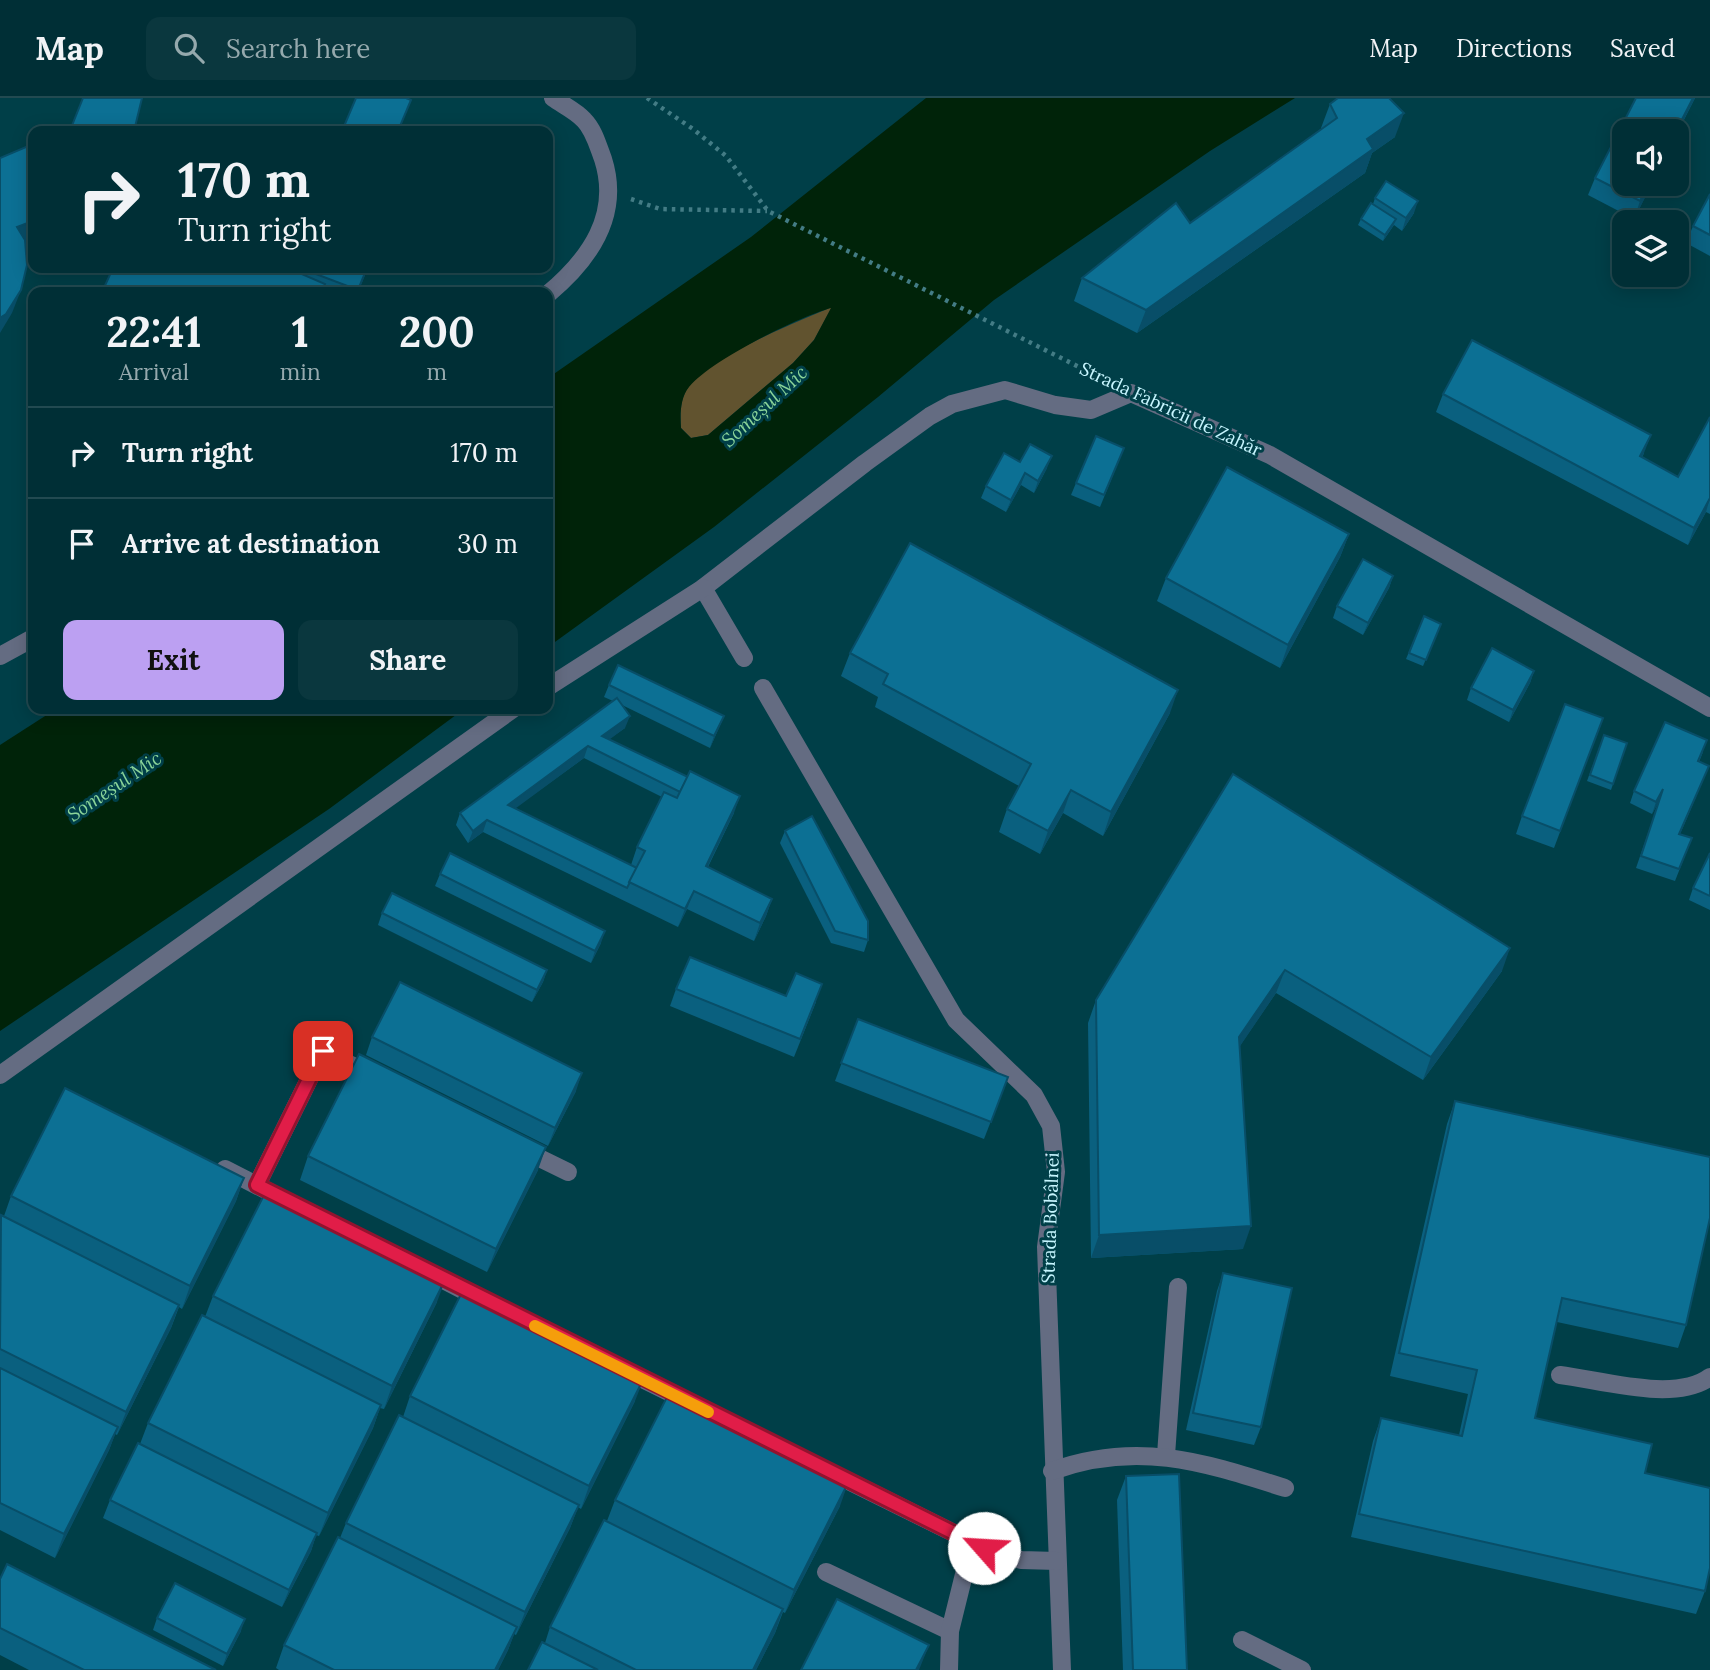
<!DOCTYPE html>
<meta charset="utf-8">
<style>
body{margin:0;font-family:Lora,serif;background:#0a373e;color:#f1f3f6;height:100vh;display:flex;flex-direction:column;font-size:26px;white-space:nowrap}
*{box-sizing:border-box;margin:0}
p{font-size:23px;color:#95a9ad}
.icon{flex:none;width:38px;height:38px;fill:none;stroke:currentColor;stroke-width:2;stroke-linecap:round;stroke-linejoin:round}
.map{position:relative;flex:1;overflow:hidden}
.sheet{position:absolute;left:28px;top:189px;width:525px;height:427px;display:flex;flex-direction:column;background:#002f36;border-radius:14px;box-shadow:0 4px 18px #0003,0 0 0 2px #224a51}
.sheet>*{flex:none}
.top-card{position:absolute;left:28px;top:28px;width:525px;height:147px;border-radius:14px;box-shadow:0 4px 18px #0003,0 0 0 2px #224a51;background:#002f36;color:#f1f3f6;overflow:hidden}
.tools{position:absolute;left:1612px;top:21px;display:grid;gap:14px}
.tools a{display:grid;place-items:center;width:77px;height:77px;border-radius:14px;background:#002f36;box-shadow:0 4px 18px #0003,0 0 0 2px #224a51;font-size:35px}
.pin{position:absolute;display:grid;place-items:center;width:60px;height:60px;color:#fff;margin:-30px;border-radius:14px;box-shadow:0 4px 10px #0006}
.me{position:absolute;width:77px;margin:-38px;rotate:296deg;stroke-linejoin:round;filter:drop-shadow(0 0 5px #0008)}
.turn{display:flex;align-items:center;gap:24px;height:147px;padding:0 35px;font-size:32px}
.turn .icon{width:91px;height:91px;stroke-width:2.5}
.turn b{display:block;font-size:49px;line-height:60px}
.eta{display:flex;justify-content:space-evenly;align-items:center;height:119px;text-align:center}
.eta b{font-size:42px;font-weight:700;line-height:49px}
.cta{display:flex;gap:14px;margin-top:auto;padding:14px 35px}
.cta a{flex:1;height:80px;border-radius:14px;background:#bca0f2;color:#111;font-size:28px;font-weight:700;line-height:80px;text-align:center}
.cta a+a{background:#0a373e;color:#f1f3f6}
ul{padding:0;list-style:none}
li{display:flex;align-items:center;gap:21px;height:91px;padding:0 35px;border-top:2px solid #224a51}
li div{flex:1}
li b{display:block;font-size:26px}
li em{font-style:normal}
header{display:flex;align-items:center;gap:42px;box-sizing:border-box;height:98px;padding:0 35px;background:#002f36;border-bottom:2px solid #224a51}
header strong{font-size:33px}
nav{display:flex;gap:38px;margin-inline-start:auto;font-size:24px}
.search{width:490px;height:63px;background:#0a373e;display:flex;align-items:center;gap:18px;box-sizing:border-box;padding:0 24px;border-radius:14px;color:#95a9ad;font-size:26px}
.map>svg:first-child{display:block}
.green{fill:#61532f}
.water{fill:#002309;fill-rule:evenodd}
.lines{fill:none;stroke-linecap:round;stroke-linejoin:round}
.path{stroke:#437c85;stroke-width:4.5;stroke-dasharray:3.5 5;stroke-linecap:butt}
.minor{stroke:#646c82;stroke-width:18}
.wall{fill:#0a607f;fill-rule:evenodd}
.shaded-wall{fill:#084e68}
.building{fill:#0c7094;stroke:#084e68;stroke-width:2}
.route-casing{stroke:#92132f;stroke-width:18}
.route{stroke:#e11d48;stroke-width:12}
.slow{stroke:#f59e0b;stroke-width:12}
.labels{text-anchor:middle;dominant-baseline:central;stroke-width:6;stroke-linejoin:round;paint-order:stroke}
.street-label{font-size:18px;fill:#c7f6ff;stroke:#003f48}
.water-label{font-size:19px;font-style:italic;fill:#8ad499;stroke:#003f48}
</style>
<header>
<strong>Map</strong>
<div class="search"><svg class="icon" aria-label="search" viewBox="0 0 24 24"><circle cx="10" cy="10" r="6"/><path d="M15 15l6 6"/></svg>Search here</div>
<nav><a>Map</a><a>Directions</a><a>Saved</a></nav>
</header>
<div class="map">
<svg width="1710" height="1572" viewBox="0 0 1710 1572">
<rect width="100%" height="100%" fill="#003f48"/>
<path class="green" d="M832,209L814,242L793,265L708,337L691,340L681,330C680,316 680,300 689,288C715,257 793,225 832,209Z"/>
<g class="water">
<path d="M926,0H1295L1210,53L994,202L878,299L714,429L548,549V280L751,139ZM831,210L814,242L793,265L708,337L691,340L681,330C680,317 680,300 689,289C711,262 798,219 831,210Z"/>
<path d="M56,611H464L329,711L0,933V647Z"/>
</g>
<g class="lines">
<g class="path">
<path d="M647,0L693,31L726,58L768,113L1103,281"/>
<path d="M631,101L660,111L767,113"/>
</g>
<g class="minor">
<path d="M548,196C590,161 621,117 603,61C598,48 594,32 584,22C576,13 563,7 553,0"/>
<path d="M0,558L33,540"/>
<path d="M744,560L703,490L865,365L930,318L952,306L1005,292L1055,307L1091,312L1131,295L1270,357L1710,610"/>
<path d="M548,589L703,490"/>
<path d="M763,590L956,922L1034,997L1051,1028L1056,1074L1046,1149L1062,1572"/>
<path d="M0,977L513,611"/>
<path d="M521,1051L568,1074"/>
<path d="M225,1071L287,1103"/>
<path d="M257,1087L323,953L373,978"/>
<path d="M424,1172L484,1203"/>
<path d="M622,1271L984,1450L1021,1462L1057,1463"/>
<path d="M1560,1277C1601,1282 1676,1305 1710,1279"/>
<path d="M1166,1357L1178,1189"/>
<path d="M1052,1373C1137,1342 1203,1364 1285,1390"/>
<path d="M826,1474L950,1533"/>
<path d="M1242,1542L1302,1572"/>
<path d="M949,1572L950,1533L972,1444"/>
</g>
</g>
<g class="wall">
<path d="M1636,0H1695L1634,121L1588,97L1595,80Z"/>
<path d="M1330,6L1395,39L1372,55L1365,75L1137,235L1074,203L1082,180L1190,125L1322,31L1321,30Z"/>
<path d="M1710,96V158L1686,145L1693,128Z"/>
<path d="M1375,100L1414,115L1402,133L1394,127L1383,143L1358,127L1361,121L1373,106Z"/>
<path d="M113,170H368L358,194H328L322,192Z"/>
<path d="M1443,296L1644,355L1642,360L1678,379L1710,319V416L1706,414L1688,447L1436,314Z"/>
<path d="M1124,350L1100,409L1071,397L1076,385Z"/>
<path d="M1020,364L1047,370L1034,395L1021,387L1006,414L981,400L986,388Z"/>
<path d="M1349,436L1340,459L1280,570L1157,503L1166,480Z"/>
<path d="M1393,478L1389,490L1363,537L1333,520L1337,508Z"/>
<path d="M1424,518L1441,526L1423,568L1406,561Z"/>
<path d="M850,555L1170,615L1103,738L1063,715L1040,756L999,734L1007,711L1019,688L875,609L878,599L841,578Z"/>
<path d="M1534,573L1530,585L1509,624L1467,602L1471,590Z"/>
<path d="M609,587L724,618L710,650L622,607L625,630L609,641L734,715L708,769L772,801L766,818L754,843L687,811L678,829L483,734L468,745L456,727L460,715L613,603L604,599ZM584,660L662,699L637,749L631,767L515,710Z"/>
<path d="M1603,620L1554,750L1516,736L1522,718Z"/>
<path d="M1604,637L1627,645L1611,692L1587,683Z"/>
<path d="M1703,654L1699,664L1704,680L1680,736L1692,740L1675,783L1636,770L1659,703L1652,716L1630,705L1634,693Z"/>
<path d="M1233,676L1502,873L1423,982L1276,895L1239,949L1243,1151L1091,1160L1088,925L1096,902Z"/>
<path d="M785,733L868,842L864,854L831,845L780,745Z"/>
<path d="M1710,755V812L1689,802L1693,790Z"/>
<path d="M440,776L601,845L591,865L435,788Z"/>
<path d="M382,815L547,872L543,884L532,904L378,827Z"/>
<path d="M676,891L786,898L816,904L794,959L670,908Z"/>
<path d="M858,921L1008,979L984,1041L835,983Z"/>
<path d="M372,939L576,993L548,1048L366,957Z"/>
<path d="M1455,1003L1686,1227L1678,1250L1557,1224L1535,1320L1645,1375L1705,1493L1696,1516L1351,1439L1373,1343L1381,1320L1459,1337L1468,1296L1390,1278L1447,1026Z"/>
<path d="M308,1058L538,1072L487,1174L300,1082Z"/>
<path d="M244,1080L236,1103L182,1211L179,1209L171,1230L117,1337L115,1336L109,1352L55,1460L0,1432V1118H4L11,1098Z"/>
<path d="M1223,1175L1261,1329L1254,1347L1186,1332L1217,1193Z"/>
<path d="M213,1198L437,1204L384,1311L380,1310L373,1330L319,1438L316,1437L311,1453L282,1509L103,1420L110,1402L140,1346L148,1325L205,1219Z"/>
<path d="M410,1298L635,1303L581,1411L578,1409L570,1430L516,1537L514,1536L508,1552L498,1572H279L276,1570L284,1547L340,1440L346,1425L403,1319Z"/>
<path d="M1126,1378L1187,1572H1123L1117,1402Z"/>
<path d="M615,1402L840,1408L785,1515L783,1514L775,1535L756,1572H528L545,1545L550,1529L607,1423Z"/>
<path d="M0,1481L216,1572H29L0,1557Z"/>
<path d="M157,1520L241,1533L223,1568L153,1532Z"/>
</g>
<g class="shaded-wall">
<path d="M1693,0H1695L1676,37V33Z"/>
<path d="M1404,15L1395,39L1372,55L1365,75L1137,235L1146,212L1367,41Z"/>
<path d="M1649,86H1652L1634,121L1640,103Z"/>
<path d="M1418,103L1414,115L1402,133L1406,120Z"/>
<path d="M1396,121L1393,128L1383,143L1385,137Z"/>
<path d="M33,123V144L8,152L17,129Z"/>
<path d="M21,192L12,215L0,235V220Z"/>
<path d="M1651,337L1644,355L1633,376L1640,358Z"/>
<path d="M1052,358L1047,370L1034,395L1038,383Z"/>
<path d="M1025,375L1021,387L1006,414L1011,402Z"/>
<path d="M1710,400L1706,414L1688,447L1694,430Z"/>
<path d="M1349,436L1340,459L1280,570L1288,547Z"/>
<path d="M1393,478L1389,490L1363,537L1368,525Z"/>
<path d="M1534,573L1530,585L1509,624L1513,612Z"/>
<path d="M1178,592L1170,615L1103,738L1111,714Z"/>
<path d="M630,618L625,630L598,650L602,638Z"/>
<path d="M724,618L719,630L710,650L714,638Z"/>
<path d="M588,648L584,660L504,719L508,707Z"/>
<path d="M1709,668L1704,680L1675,748L1679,736Z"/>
<path d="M1663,691L1659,703L1652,716L1656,704Z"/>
<path d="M1071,692L1063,715L1040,756L1048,733Z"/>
<path d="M740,698L734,715L699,786L706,768Z"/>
<path d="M487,722L483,734L468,745L473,733Z"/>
<path d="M694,793L687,811L678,829L685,811Z"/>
<path d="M772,801L766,818L754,843L760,825Z"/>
<path d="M605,833L601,845L591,865L595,853Z"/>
<path d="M1510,850L1502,873L1423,982L1431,959Z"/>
<path d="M547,872L543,884L532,904L537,892Z"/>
<path d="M1285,872L1276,895L1230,963L1239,939Z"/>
<path d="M582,975L576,993L548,1048L555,1030Z"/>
<path d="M546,1049L538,1072L487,1174L496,1151Z"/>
<path d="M244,1080L236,1103L182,1211L190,1188Z"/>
<path d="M1251,1128L1243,1151L1091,1160L1099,1137Z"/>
<path d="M446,1180L437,1204L384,1311L392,1288Z"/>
<path d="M179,1207L171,1230L117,1337L126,1314Z"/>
<path d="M644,1280L635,1303L581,1411L589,1388Z"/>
<path d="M381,1307L373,1330L319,1438L328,1415Z"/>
<path d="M118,1329L109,1352L55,1460L64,1436Z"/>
<path d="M848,1385L840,1408L785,1515L794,1492Z"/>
<path d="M579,1407L570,1430L516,1537L525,1514Z"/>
<path d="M317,1435L311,1453L282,1509L289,1492Z"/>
<path d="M783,1511L775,1535L756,1572H753Z"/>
<path d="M245,1521L241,1533L223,1568L227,1556Z"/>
<path d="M517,1529L508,1552L498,1572H495Z"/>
<path d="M929,1547L919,1572H916Z"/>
</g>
<g class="building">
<path d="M83,0H142L135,29L141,33H63L71,30Z"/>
<path d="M356,0H406L411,2L398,33H342Z"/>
<path d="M1338,0H1389L1404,15L1367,41L1373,51L1146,212L1082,180L1176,105L1190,125L1337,20L1330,6Z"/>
<path d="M1636,0H1693L1676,33H1624V86H1649L1640,103L1595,80Z"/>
<path d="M33,46V123L17,129L25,142L27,167L21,192L6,216L0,220V60Z"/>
<path d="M1386,83L1418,103L1406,120L1375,100Z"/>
<path d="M1710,96V137L1693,128Z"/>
<path d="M1371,105L1396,121L1385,137L1361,121Z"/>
<path d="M113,170H288L325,186L322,194H102Z"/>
<path d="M300,170H367L358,192Z"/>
<path d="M1472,242L1651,337L1640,358L1678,379L1710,319V400L1694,430L1443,296Z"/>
<path d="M1096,338L1124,350L1104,397L1076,385Z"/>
<path d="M1030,346L1052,358L1038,383L1025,375L1011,402L986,388L1004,355L1020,364Z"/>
<path d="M1227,369L1349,436L1288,547L1166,480Z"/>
<path d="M910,445L1178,592L1111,714L1071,692L1048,733L1007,711L1031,666L883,586L888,576L850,555Z"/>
<path d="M1363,461L1393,478L1368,525L1337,508Z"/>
<path d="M1424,518L1441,526L1426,562L1409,555Z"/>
<path d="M1492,550L1534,573L1513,612L1471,590Z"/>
<path d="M618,567L724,618L714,638L609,587Z"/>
<path d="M617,600L630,618L602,638L688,679L680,694L588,648L508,707L637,770L627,790L487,722L473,733L460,715Z"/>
<path d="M1565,606L1603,620L1560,733L1522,718Z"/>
<path d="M1665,624L1707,642L1698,663L1709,668L1679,736L1692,740L1679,771L1641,758L1663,691L1656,704L1634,693Z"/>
<path d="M1604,637L1627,645L1613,686L1590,677Z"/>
<path d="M690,673L740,698L706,768L772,801L760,825L694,793L685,811L629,784L645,753L637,749L664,694L677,700Z"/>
<path d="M1233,676L1510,850L1431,959L1285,872L1239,939L1251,1128L1099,1137L1096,902Z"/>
<path d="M812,718L868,823V842L835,833L785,733Z"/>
<path d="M450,755L605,833L595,853L440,776Z"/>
<path d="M1710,755V798L1693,790Z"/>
<path d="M392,795L547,872L537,892L382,815Z"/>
<path d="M690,859L786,898L796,875L822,886L800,941L676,891Z"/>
<path d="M400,884L582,975L555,1030L372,939Z"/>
<path d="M858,921L1008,979L991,1024L841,965Z"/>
<path d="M359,956L546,1049L496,1151L308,1058Z"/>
<path d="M65,990L244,1080L190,1188L11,1098Z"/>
<path d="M1455,1003L1710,1059V1120L1686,1227L1562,1200L1535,1320L1652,1346L1645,1375L1710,1390V1470L1705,1493L1359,1416L1381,1320L1462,1338L1477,1272L1399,1255Z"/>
<path d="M267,1091L446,1180L392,1288L213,1198Z"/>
<path d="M1,1117L179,1207L126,1314L0,1251Z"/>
<path d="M1223,1175L1292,1190L1261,1329L1193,1315Z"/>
<path d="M464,1190L644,1280L589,1388L410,1298Z"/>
<path d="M202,1217L381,1307L328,1415L148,1325Z"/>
<path d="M0,1270L118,1329L64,1436L0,1405Z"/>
<path d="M669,1295L848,1385L794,1492L615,1402Z"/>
<path d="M399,1317L579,1407L525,1514L346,1425Z"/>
<path d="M138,1345L317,1435L289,1492L110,1402Z"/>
<path d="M1179,1376L1187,1572H1133L1126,1378Z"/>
<path d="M604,1422L783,1511L753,1572H636L550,1529Z"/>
<path d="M338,1439L517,1529L495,1572H334L284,1547Z"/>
<path d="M7,1466L216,1572H84L0,1530V1481Z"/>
<path d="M175,1485L245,1521L227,1556L157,1520Z"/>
<path d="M837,1501L929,1547L916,1572H801Z"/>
<path d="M542,1544L598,1572H528Z"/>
</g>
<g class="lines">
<defs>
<path id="route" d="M323,953L257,1087L984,1450"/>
</defs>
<use href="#route" class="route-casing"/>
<use href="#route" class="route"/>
<path class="slow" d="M535,1228L708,1314"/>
</g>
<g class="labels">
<g class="street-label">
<text transform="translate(1171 311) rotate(25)">Strada Fabricii de Zahăr</text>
<text transform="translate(1050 1120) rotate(-88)">Strada Bobâlnei</text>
</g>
<g class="water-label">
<text transform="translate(764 308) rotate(-43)">Someșul Mic</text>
<text transform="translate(114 688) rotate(-34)">Someșul Mic</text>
</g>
</g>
</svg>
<div class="tools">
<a><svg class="icon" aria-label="sound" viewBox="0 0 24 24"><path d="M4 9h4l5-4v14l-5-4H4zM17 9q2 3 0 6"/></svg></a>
<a><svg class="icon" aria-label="layers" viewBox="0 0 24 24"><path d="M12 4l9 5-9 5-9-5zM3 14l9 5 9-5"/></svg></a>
</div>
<div class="pin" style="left:323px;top:953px;background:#d93025"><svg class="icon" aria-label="arrive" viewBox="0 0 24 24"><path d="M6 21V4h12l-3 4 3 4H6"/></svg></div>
<svg class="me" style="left:984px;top:1450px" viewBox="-20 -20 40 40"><circle r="19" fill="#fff"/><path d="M0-13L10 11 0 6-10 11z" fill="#e11d48"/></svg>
<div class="top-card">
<div class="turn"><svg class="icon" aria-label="right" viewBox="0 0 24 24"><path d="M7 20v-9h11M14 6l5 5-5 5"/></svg><div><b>170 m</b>Turn right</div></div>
</div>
<section class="sheet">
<div class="eta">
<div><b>22:41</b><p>Arrival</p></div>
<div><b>1</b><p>min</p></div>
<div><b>200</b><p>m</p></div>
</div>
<ul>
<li><svg class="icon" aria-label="right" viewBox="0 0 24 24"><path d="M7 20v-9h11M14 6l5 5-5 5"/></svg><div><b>Turn right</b></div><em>170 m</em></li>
<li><svg class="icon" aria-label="arrive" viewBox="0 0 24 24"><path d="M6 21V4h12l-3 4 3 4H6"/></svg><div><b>Arrive at destination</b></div><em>30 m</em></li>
</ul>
<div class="cta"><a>Exit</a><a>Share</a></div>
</section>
</div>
